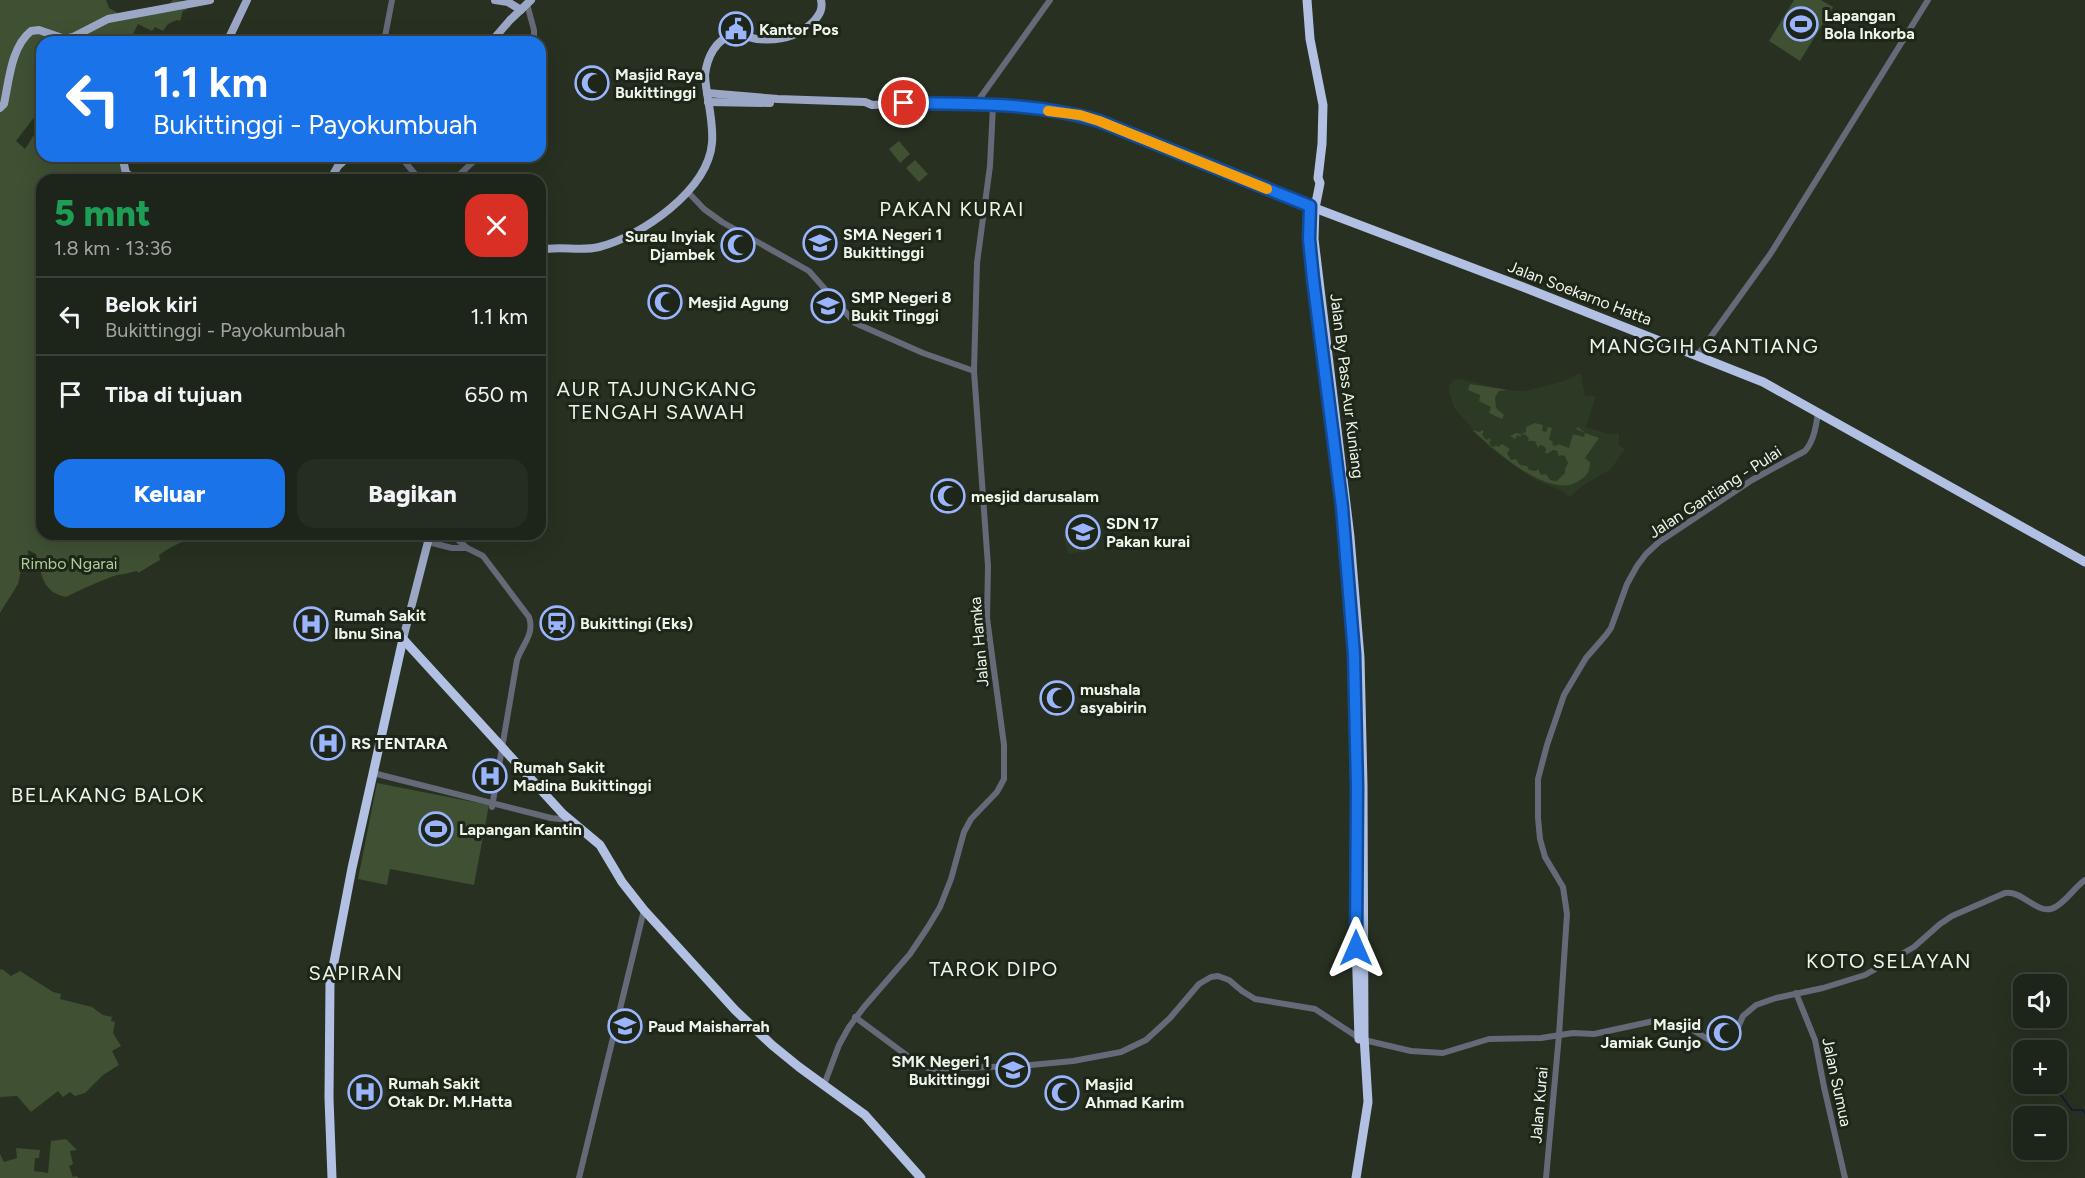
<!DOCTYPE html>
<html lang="id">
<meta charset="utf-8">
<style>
body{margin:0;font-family:Figtree,sans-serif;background:#252c22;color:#f1f3f6;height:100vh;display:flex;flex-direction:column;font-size:22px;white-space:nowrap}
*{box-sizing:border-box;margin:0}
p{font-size:20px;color:#a0a4a2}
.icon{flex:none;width:33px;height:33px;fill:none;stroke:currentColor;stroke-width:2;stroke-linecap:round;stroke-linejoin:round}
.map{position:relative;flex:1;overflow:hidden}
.details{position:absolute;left:36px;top:174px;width:510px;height:366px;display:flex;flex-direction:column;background:#1d2419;border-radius:18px;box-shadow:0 6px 24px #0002,0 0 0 2px #3b4138}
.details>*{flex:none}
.banner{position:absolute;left:36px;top:36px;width:510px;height:126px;border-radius:18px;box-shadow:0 6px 24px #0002,0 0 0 2px #3b4138;background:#1a73e8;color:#fff;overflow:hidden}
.buttons{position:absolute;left:2013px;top:974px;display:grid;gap:12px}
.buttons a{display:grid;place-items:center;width:54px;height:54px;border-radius:12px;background:#1d2419;box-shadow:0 6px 24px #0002,0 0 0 2px #3b4138;font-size:30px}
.pin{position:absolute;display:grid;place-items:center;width:51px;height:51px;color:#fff;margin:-26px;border:3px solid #fff;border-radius:50%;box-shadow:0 2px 6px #0007}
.me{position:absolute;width:66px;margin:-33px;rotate:0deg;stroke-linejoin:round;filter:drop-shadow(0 0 4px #0008)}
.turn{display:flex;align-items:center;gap:21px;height:126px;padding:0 18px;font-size:27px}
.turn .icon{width:78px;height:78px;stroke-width:2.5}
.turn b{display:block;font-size:42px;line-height:51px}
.round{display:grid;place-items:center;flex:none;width:63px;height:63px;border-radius:18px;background:#252c22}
.headline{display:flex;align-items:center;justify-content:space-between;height:102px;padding:0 18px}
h1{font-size:36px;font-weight:800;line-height:45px;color:#1e9e55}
.primary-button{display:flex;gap:12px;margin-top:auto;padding:12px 18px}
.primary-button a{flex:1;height:69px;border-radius:18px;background:#1a73e8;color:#fff;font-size:24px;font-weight:800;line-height:69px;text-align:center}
.primary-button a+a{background:#252c22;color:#f1f3f6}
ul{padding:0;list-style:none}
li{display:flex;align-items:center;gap:18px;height:78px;padding:0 18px;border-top:2px solid #3b4138}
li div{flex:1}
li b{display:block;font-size:22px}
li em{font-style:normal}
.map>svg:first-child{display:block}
.built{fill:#2c3924}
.green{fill:#3f5033}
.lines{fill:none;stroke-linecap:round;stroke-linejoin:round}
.stream{stroke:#111a34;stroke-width:1.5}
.minor{stroke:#656a79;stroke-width:6}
.major{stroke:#9ca7c5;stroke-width:8}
.highway{stroke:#b1c0e3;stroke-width:9}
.route-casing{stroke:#114b97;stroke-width:15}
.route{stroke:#1a73e8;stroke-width:10}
.slow{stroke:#f59e0b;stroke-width:10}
.labels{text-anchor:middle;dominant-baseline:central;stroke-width:6;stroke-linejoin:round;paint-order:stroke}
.poi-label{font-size:16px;font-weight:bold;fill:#eef4ea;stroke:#1d2618;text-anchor:start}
.street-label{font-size:16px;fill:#eef4ea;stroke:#1d2618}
.park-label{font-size:16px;fill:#adce97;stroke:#1d2618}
.quarter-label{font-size:20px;letter-spacing:1.5px;fill:#eef4ea;stroke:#1d2618}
</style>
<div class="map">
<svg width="2085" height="1178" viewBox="0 0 2085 1178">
<rect width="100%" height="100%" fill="#273021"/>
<g class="built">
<path d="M737,233L749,240L738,256L725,242Z"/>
<path d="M1581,373L1585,396H1596L1586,427L1609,434L1619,433V445L1625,449L1611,469L1584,485L1570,497L1558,489L1533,479L1489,447L1454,408L1449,391L1450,384L1453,380L1459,379L1508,390L1524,391L1564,381Z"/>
<path d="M1091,513L1097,549L1068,554L1063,534L1082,530L1080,515Z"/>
<path d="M327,726L336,728L329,759L319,757Z"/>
</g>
<g class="green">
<path d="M0,0H106L109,8L121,15L147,11L157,6L159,10L165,9L173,0L188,1L189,6L186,10L183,11L180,21L177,20L168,24L163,31L155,27L152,31L138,24L131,38L138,42H42V107L16,141L25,149L42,122V156H53V162L79,161L111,156C122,161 120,173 129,180H42V534H207L203,541C188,535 171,547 159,555L160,560L138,573L137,571C130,573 123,574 117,575C102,580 80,590 66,597C42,592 42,575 36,554L28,550L29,567L22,566L18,584L0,613Z"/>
<path d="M1794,0H1821L1833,7L1800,61L1769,41Z"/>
<path d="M899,141L910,154L900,163L889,149Z"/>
<path d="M915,160L928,174L919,182L906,168Z"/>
<path d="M1470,384L1508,390L1499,391L1495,397L1496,408L1504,415L1502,419L1489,413L1491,407L1479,401L1480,395L1468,390Z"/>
<path d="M1535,423L1543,425L1542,431L1546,432L1548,427L1552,428L1549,439L1553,442L1552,445L1557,446L1558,444L1569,448L1573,434L1584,437L1585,433L1576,429L1578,427L1585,433L1599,438L1585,458L1590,462C1590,471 1587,476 1579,481C1549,501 1494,449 1472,430L1480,432L1482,430L1484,432L1482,434L1484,438L1487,440L1489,438L1491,440L1489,442L1491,446L1494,447L1496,445L1498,447L1502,444L1510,449L1507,453L1511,460L1516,459L1520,465L1527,466L1529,470L1536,471L1538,469L1541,475L1546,474L1550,480L1557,481L1565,473V469L1568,463L1565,456L1561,455L1559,457L1557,451L1553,450L1547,454L1545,452L1546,449L1544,446L1540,445L1538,448L1535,441H1527L1529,439L1526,435L1522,434L1520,437L1518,435L1515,439L1510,436L1516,433L1521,434L1526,432V427Z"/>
<path d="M377,783L489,805L474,885L390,869L387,885L358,879Z"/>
<path d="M2,969L11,976L20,971L53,992L61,994L60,999L92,1007L103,1015L112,1017L111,1021L115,1022L113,1033L121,1046L112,1051L119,1065L103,1075L85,1093L75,1096L70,1092L63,1097L58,1091L31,1112L17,1096L0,1097V970Z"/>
<path d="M66,1139L77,1150L70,1151L73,1164L69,1166L73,1177L77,1176L78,1178H0V1154L4,1162L17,1158L16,1148L40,1150L39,1158H35L34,1171L48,1173L51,1141Z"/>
</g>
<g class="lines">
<path class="stream" d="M2052,1083L2072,1110H2083L2085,1114"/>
<g class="minor">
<path d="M527,4L534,30V42"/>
<path d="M384,42L392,0"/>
<path d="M975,105L1050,0"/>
<path d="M400,156L420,180"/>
<path d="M454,180L479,156"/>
<path d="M688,192L704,209L722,222L809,271L855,323L923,353L974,371"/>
<path d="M1697,356L1771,253L1928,0"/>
<path d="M446,534L456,538L467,548"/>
<path d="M428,542L452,548H467L483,556L529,617C535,634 522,645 517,660L492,807"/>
<path d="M373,773L551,818L569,820"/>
<path d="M1796,993L1815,1040L1824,1087L1845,1178"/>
<path d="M855,1017L917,1063L930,1069L1020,1066L1073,1061L1121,1052L1146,1040L1170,1018L1199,984L1211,977L1218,976L1229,980L1242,991L1255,999L1315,1009L1359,1038"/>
<path d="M1364,1040L1411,1051L1443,1053L1489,1039L1541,1038L1573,1033L1594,1034L1654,1021L1686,1026L1721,1047L1732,1041L1743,1016L1756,1005L1776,998L1823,988L1865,975L1914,947L1940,924L1952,916L2005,893C2024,890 2039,919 2057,906C2068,899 2075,887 2085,880"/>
<path d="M824,1085L839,1045L849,1027L864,1007L910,954L928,927L940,907L951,879L964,832L971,819L997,792L1004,779V745L987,618L988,566L974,371L977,263L990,166L993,106"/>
<path d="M579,1178L644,910"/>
<path d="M1546,1178L1559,1035L1567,914L1563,887L1545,857L1540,839L1538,818V779L1547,745L1564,695L1586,658L1606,635L1611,628L1627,584L1637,566L1646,554L1659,542L1752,480L1805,451C1814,441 1816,426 1818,413"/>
</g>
<g class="major">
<path d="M495,0L508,2L521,10"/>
<path d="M227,42L247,0"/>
<path d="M491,42L510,20L531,0"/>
<path d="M707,93L778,99L865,102L872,105C908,103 943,104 979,105C1019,107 1060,109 1099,121L1310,206"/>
<path d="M708,102L770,103"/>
<path d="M0,108L4,104C9,81 11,47 31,31L39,30L65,39L73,37L108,19L210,0"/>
<path d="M122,156L126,173L136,180"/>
<path d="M330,180L338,166L349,156"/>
<path d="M540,250C560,245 579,252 599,247C642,236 708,190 712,143C714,120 706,97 705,75C707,58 715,39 734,35C742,34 750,38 757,39C779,41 799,37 814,21C820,14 823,9 821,0"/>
<path d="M403,639L430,534"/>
</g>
<g class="highway">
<path d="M1307,0L1310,39L1323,105L1322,144L1318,178L1320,183L1315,208L1314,239L1350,537L1360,658L1363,785L1364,1036L1368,1102L1356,1178"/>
<path d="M1312,207L1523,287L1763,382L2085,562"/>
<path d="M403,639L563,814L600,845L622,882L644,910L735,1010L772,1045L799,1067L865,1115L921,1178"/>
<path d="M1356,874L1357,816"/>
<path d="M1356,942L1359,1039"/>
<path d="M332,1178L329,1098L330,983L352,868L403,639"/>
</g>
</g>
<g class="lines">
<defs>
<path id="route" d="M904,103C968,104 1037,102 1099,121L1310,206L1309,239L1313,279L1342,507L1354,654L1357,787L1356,948"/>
</defs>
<use href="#route" class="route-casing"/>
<use href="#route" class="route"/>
<path class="slow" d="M1048,111L1080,115L1099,121L1267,189"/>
</g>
<defs>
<symbol id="stadium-ring" viewBox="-11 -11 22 22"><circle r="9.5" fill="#1d2618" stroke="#9ab5fd" stroke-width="1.5"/><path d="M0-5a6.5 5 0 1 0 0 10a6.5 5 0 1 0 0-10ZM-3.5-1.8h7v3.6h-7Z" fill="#9ab5fd"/></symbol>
<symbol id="civic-ring" viewBox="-11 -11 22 22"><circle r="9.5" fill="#1d2618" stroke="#9ab5fd" stroke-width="1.5"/><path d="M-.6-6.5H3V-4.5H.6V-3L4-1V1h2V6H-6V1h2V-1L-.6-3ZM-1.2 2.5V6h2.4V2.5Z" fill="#9ab5fd"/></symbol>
<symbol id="mosque-ring" viewBox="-11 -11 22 22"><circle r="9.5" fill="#1d2618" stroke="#9ab5fd" stroke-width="1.5"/><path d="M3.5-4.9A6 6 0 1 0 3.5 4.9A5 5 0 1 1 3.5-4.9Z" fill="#9ab5fd"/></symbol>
<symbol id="school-ring" viewBox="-11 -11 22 22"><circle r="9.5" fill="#1d2618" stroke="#9ab5fd" stroke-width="1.5"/><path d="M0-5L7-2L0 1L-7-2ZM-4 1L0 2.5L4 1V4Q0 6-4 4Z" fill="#9ab5fd"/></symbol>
<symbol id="station-ring" viewBox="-11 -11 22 22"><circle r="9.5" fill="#1d2618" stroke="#9ab5fd" stroke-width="1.5"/><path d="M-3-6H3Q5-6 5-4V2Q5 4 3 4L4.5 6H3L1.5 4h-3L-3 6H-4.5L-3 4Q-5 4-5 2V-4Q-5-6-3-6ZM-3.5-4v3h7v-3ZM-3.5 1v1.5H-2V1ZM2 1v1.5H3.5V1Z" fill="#9ab5fd"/></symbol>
<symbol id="hospital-ring" viewBox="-11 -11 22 22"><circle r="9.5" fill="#1d2618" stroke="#9ab5fd" stroke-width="1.5"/><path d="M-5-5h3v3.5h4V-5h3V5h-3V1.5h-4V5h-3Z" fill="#9ab5fd"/></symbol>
</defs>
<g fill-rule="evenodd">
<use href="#stadium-ring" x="1782" y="5" width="38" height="38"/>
<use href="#civic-ring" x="717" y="10" width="38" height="38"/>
<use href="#mosque-ring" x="573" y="64" width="38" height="38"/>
<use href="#school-ring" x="801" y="224" width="38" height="38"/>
<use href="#mosque-ring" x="719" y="226" width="38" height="38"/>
<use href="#mosque-ring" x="646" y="283" width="38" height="38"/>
<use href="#school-ring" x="809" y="287" width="38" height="38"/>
<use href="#mosque-ring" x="929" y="477" width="38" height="38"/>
<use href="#school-ring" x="1064" y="513" width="38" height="38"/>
<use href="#station-ring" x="538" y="604" width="38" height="38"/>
<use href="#hospital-ring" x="292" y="605" width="38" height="38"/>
<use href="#mosque-ring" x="1038" y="679" width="38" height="38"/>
<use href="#hospital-ring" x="309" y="724" width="38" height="38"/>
<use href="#hospital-ring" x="471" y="757" width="38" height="38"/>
<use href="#stadium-ring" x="417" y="810" width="38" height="38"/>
<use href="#school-ring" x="606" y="1007" width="38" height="38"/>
<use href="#mosque-ring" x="1705" y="1014" width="38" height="38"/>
<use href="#school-ring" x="994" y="1051" width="38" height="38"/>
<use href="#hospital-ring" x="346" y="1073" width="38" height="38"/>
<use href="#mosque-ring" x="1043" y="1074" width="38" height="38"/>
</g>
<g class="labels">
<g class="poi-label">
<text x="1824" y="15">Lapangan<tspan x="1824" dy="18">Bola Inkorba</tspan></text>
<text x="759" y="29">Kantor Pos</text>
<text x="615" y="74">Masjid Raya<tspan x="615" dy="18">Bukittinggi</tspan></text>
<text x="843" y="234">SMA Negeri 1<tspan x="843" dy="18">Bukittinggi</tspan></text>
<text x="715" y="236" text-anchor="end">Surau Inyiak<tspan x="715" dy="18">Djambek</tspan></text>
<text x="851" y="297">SMP Negeri 8<tspan x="851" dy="18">Bukit Tinggi</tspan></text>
<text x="688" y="302">Mesjid Agung</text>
<text x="971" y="496">mesjid darusalam</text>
<text x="1106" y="523">SDN 17<tspan x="1106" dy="18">Pakan kurai</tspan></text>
<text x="334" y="615">Rumah Sakit<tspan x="334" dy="18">Ibnu Sina</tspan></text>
<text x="580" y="623">Bukittingi (Eks)</text>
<text x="1080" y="689">mushala<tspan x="1080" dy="18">asyabirin</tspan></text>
<text x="351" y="743">RS TENTARA</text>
<text x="513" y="767">Rumah Sakit<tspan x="513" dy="18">Madina Bukittinggi</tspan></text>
<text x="459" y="829">Lapangan Kantin</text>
<text x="1701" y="1024" text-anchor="end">Masjid<tspan x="1701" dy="18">Jamiak Gunjo</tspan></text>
<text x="648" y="1026">Paud Maisharrah</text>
<text x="990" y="1061" text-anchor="end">SMK Negeri 1<tspan x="990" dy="18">Bukittinggi</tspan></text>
<text x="388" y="1083">Rumah Sakit<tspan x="388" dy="18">Otak Dr. M.Hatta</tspan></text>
<text x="1085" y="1084">Masjid<tspan x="1085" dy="18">Ahmad Karim</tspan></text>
</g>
<g class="street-label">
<text transform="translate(1580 293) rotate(21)">Jalan Soekarno Hatta</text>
<text transform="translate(1347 386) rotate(83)">Jalan By Pass Aur Kuniang</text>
<text transform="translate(1715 492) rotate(-33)">Jalan Gantiang - Pulai</text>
<text transform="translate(979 642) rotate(-95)">Jalan Hamka</text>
<text transform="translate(1837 1082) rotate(78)">Jalan Sumua</text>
<text transform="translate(1539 1105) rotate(-85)">Jalan Kurai</text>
</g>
<g class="park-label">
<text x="69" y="563">Rimbo Ngarai</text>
</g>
<g class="quarter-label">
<text x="952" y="209">PAKAN KURAI</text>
<text x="1704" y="346">MANGGIH GANTIANG</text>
<text x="657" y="389">AUR TAJUNGKANG<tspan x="657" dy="23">TENGAH SAWAH</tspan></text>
<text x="108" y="795">BELAKANG BALOK</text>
<text x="1889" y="961">KOTO SELAYAN</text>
<text x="994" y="969">TAROK DIPO</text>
<text x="356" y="973">SAPIRAN</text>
</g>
</g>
</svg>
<div class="buttons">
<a><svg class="icon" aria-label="sound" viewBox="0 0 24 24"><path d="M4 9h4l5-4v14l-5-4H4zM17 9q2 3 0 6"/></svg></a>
<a>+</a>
<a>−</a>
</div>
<div class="pin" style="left:904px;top:103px;background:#d93025"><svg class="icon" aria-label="arrive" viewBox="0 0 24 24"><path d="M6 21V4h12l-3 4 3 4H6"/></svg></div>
<svg class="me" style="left:1356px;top:948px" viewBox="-20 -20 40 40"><path d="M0-17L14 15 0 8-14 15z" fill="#1a73e8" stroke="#fff" stroke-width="4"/></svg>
<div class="banner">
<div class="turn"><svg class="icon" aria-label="left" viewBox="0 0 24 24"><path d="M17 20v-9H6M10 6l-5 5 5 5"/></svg><div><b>1.1 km</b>Bukittinggi - Payokumbuah</div></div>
</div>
<section class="details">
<div class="headline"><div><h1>5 mnt</h1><p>1.8 km · 13:36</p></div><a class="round" style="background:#d93025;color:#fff"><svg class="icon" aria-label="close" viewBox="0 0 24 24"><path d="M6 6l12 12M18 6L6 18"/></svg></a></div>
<ul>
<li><svg class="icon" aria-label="left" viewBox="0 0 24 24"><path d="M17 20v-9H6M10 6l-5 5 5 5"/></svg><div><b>Belok kiri</b><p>Bukittinggi - Payokumbuah</p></div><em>1.1 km</em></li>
<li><svg class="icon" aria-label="arrive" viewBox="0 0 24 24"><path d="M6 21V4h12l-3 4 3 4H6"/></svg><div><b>Tiba di tujuan</b></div><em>650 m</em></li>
</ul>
<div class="primary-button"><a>Keluar</a><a>Bagikan</a></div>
</section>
</div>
